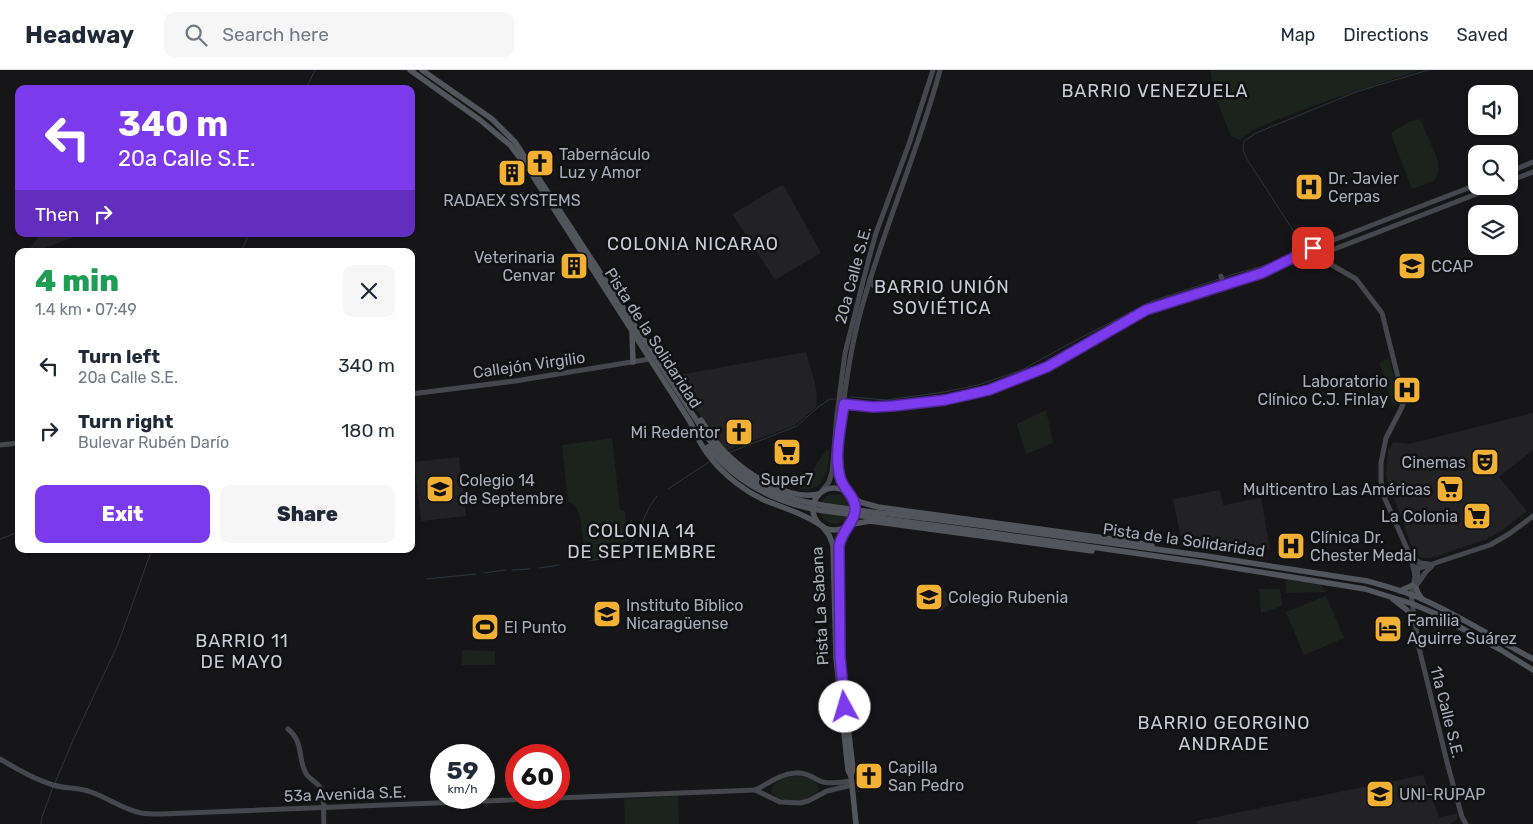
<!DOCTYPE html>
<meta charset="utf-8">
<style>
body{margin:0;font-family:Rubik,sans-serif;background:#f6f6f7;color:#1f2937;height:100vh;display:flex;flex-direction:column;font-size:19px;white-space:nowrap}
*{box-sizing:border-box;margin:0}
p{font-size:16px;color:#747a83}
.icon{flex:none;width:28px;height:28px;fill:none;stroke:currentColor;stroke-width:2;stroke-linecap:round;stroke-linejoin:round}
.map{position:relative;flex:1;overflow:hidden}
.side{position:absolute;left:15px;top:178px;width:400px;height:305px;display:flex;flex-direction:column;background:#fff;border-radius:10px;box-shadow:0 1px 4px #0004}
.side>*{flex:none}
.top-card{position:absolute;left:15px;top:15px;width:400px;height:152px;border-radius:10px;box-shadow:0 1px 4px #0004;background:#7c3aed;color:#fff;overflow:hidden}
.buttons{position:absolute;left:1468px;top:15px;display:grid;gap:10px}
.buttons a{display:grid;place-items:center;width:50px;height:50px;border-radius:10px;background:#fff;box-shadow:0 1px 4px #0004;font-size:25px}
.speed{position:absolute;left:430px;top:674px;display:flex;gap:10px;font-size:25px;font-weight:700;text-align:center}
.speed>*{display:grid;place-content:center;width:65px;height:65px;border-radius:50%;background:#fff;box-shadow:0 1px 4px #0004;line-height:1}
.speed small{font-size:12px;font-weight:400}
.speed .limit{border:8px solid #d22;background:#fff;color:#111}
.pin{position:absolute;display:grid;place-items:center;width:42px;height:42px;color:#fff;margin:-21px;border-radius:10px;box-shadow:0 2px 8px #0006}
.me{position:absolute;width:55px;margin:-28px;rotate:354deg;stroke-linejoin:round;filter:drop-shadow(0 0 4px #0008)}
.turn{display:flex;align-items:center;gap:18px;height:105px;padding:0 20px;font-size:22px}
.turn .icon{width:65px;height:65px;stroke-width:2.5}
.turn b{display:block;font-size:35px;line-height:42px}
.then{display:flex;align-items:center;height:48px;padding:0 20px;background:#0003;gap:10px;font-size:19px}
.round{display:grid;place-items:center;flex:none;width:52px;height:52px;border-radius:10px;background:#f6f6f7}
.summary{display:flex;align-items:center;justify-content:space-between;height:85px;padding:0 20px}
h1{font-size:30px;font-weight:800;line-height:38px;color:#1e9e55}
.cta{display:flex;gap:10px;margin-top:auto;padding:10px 20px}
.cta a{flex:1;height:58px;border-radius:10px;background:#7c3aed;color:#fff;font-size:20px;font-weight:800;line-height:58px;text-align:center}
.cta a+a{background:#f6f6f7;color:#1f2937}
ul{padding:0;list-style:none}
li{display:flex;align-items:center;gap:15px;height:65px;padding:0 20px}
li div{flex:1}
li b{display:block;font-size:19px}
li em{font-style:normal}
header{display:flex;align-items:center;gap:30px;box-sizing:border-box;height:70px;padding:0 25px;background:#fff;border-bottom:1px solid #e0e1e3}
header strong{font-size:24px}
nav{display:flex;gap:28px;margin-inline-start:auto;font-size:18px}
.search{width:350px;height:45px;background:#f6f6f7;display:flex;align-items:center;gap:12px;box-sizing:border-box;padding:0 18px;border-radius:10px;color:#747a83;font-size:19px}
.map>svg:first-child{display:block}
.built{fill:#222225}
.green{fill:#1c231d}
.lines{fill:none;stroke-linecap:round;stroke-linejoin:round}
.stream{stroke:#2c353c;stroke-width:1}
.secondary{stroke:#45474d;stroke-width:5}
.primary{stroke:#53555c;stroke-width:5.5}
.primary-bridge{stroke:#53555c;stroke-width:5.5}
.route-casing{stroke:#51269a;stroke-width:12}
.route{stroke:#7c3aed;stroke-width:9}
.labels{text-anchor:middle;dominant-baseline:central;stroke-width:5;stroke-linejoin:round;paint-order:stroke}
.poi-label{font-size:16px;fill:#a8adb8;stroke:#111113;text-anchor:start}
.street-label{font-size:16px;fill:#a8adb8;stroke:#111113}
.neighbourhood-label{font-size:18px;letter-spacing:1px;fill:#c9ccd4;stroke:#111113}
</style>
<header>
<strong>Headway</strong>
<div class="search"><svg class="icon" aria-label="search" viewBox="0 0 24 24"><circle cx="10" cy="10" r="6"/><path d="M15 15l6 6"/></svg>Search here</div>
<nav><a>Map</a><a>Directions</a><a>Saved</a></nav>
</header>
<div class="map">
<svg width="1533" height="754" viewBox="0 0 1533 754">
<rect width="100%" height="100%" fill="#161618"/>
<g class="built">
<path d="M780,116H784L821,183L775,210L733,145L734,143Z"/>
<path d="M40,164H72L74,167L37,181H28Z"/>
<path d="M806,282L813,306L817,324L816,337L794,356L725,381L673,306Z"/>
<path d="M1533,343V380L1499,407L1527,441L1501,461L1487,469L1431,488H1421L1413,480L1386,406L1388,381L1393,372L1409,374Z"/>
<path d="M459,387L466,446L421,451L414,392Z"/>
<path d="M1220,420L1223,435L1261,428L1270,480L1181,467L1173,429Z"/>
<path d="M936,512L949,526H952L955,529L939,543L922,525Z"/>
<path d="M1423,705L1439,747L1457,744L1458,748L1451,754H1197L1196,751Z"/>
</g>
<g class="green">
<path d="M1211,0H1420L1315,35L1252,60L1240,70L1231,66C1224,47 1211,21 1211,0Z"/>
<path d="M1420,49L1438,91V103L1434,111L1412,119L1392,67V62L1409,52Z"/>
<path d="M1389,288L1401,333L1394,335L1392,334L1380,294L1381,291Z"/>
<path d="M1046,340L1053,373L1026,384L1017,354Z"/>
<path d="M612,368L620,440L625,441L629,486L586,491L580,446L575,435L568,432L562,375Z"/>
<path d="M826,380L830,381C827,400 826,422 800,419Z"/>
<circle cx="835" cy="439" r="15"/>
<path d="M1285,509L1321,515L1325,522L1286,523Z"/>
<path d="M1259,519H1280L1282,536L1261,543Z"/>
<path d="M1326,526L1344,568L1304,585L1286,542Z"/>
<path d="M462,580L495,581V595H462Z"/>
<path d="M796,706C806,707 817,709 819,719C811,733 779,736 771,721C774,710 786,707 796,706Z"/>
<path d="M678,726L679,754H625L624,729Z"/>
</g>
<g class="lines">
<g class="stream">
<path d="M306,19L315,0"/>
<path d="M241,181L249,164"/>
<path d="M1222,208C1239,201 1287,193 1296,179C1299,176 1298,172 1298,168L1247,89L1243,80L1244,71L1256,63L1356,22L1428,0"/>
<path d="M851,327L886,330L944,322L978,315L1022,300L1065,276L1152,231L1219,209"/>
<path d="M728,383L797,356L818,337L830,329H835"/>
<path d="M668,419L709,392"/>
<path d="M0,469L19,462"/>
<path d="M57,479L66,482L80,481L81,479"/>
<path d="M589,491C599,489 611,488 620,483C635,475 641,454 648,440C650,435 654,431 657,426"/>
<path d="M539,498L559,495"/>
<path d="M512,500L530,499"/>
<path d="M484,503L506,500"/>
<path d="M427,509L476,504"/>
<path d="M55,713L74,668L118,574L152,479"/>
<path d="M41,754L42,747L53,717"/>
</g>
<g class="secondary">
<path d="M1509,102L1533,92"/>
<path d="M1509,111L1533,102"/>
<path d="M1315,178L1325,191L1356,209L1382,243L1404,331L1401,339L1386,368L1381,393V411L1385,429L1409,483L1414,500L1415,507L1411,525L1419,578L1448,696L1462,747L1466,754"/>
<path d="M1319,185L1497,116"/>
<path d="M1221,206L1224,215"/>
<path d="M870,209L873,215L878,220"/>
<path d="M411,324L515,311L650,289"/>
<path d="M844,334L873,337L915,333L968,326L1005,315L1047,297L1146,240L1262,203L1318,176L1476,115"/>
<path d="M0,375L19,373"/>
<path d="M821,422L829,412L832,402L837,345L845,283L869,188L876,163L909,74L933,0"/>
<path d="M847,422C832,399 839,371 842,345C846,311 851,277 860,244C882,161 918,83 940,0"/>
<path d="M1409,484L1420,493L1429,494"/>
<path d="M1414,500L1490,475L1509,464L1533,446"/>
<path d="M1419,512L1425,503L1432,496"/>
<path d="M1416,520L1418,507L1417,497"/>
<path d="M288,659C305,673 297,691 307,705C311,710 318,713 321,719C325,729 323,743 324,754"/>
<path d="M0,689C17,699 34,709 53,715C65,719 78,717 91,722C108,728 123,739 141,743C147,744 154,744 161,744L755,720C768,714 780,704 795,703C805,702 812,707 820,711C829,715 842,712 851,711"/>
<path d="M755,720L780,732L800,733L808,731L827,721L852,715"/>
</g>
<g class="primary">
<path d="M410,0L480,50L511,76L531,103L689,350C694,358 697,367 701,374C715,398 739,418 764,430C783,438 803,443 820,455"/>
<path d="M422,0L492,49L515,72L712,374"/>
<path d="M632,263L633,292"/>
<path d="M701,350C709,363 718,376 729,386C750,406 790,431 819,424"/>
<circle cx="834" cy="439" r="21"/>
<path d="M848,423L860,432L878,437L1134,472L1152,476"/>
<path d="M848,455L870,451L1092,481"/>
<path d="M822,456L829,465L833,475L836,588L848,700L851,706L856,754"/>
<path d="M847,456L842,465L839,476L840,587L853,699L851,706"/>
<path d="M993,457L1206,486L1367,511C1385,516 1404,521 1422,529C1460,546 1496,569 1533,589"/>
<path d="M992,463L1198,492L1365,519L1413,534L1436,544L1501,580L1533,600"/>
<path d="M1416,518L1418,523L1422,529"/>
<path d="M1400,521L1413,515"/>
<path d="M1393,529L1407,540L1415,551"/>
</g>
<g class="primary-bridge">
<path d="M712,374C759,432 811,434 880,443C917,447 955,452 993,457"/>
<path d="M708,377C736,412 775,432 818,440L992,463"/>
</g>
</g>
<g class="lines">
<defs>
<path id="route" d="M845,637L840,587L839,476C842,460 854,453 855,441C857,427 843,420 840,407C834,386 841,355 844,334L873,337L893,336L945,330L989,320L1047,297L1146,240L1262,203L1313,178"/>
</defs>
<use href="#route" class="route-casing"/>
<use href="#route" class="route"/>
</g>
<defs>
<symbol id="church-square" viewBox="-11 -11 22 22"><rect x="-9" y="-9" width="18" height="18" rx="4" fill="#f2b134" stroke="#111113"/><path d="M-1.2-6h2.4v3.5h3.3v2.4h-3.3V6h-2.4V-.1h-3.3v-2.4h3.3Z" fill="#111"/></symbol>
<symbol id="building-square" viewBox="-11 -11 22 22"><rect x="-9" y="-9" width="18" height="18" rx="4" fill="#f2b134" stroke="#111113"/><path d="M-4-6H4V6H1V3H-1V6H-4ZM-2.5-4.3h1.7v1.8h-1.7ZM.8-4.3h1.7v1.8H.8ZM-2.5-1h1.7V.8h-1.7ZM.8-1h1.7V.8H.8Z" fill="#111"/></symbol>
<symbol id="hospital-square" viewBox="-11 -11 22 22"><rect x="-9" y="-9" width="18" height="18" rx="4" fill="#f2b134" stroke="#111113"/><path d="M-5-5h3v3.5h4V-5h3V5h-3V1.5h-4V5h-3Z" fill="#111"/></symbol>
<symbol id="school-square" viewBox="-11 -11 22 22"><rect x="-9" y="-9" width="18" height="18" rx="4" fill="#f2b134" stroke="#111113"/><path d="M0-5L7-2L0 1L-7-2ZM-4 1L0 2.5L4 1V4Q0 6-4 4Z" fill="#111"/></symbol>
<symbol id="supermarket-square" viewBox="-11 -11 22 22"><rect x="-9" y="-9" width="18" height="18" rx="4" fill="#f2b134" stroke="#111113"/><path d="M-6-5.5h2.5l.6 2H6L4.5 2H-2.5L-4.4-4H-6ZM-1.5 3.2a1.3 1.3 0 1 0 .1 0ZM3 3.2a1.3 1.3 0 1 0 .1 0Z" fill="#111"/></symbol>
<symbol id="theatre-square" viewBox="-11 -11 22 22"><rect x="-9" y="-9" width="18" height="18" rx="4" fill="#f2b134" stroke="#111113"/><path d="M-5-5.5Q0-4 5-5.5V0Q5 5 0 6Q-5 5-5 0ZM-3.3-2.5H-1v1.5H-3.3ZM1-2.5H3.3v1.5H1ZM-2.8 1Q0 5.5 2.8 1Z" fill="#111"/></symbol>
<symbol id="university-square" viewBox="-11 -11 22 22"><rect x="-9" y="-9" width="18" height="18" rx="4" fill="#f2b134" stroke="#111113"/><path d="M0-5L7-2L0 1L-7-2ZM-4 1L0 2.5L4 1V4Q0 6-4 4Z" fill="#111"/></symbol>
<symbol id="stadium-square" viewBox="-11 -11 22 22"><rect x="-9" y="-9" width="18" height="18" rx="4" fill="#f2b134" stroke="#111113"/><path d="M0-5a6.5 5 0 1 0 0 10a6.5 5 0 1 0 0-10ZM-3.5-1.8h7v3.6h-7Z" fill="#111"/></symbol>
<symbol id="hotel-square" viewBox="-11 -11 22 22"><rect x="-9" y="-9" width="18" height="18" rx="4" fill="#f2b134" stroke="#111113"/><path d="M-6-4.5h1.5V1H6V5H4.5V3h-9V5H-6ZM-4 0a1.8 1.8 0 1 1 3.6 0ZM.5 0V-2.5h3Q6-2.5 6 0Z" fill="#111"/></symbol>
</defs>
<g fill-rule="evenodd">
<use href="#church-square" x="524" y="77" width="32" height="32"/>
<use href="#building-square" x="496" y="87" width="32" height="32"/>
<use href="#hospital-square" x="1293" y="101" width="32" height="32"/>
<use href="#building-square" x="558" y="180" width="32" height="32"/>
<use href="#school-square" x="1396" y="180" width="32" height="32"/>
<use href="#hospital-square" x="1391" y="304" width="32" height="32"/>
<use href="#church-square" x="723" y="346" width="32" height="32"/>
<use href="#supermarket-square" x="771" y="366" width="32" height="32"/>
<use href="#theatre-square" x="1469" y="376" width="32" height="32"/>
<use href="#school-square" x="424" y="403" width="32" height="32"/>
<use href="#supermarket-square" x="1434" y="403" width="32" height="32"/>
<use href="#supermarket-square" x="1461" y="430" width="32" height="32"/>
<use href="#hospital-square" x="1275" y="460" width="32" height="32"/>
<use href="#university-square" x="913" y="511" width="32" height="32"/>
<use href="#university-square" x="591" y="528" width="32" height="32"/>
<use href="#stadium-square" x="469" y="541" width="32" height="32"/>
<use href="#hotel-square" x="1372" y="543" width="32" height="32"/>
<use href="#church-square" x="853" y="690" width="32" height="32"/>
<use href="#university-square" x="1364" y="708" width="32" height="32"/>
</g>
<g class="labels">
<g class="poi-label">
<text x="559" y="84">Tabernáculo<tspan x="559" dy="18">Luz y Amor</tspan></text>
<text x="1328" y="108">Dr. Javier<tspan x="1328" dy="18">Cerpas</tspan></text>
<text x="512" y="130" text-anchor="middle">RADAEX SYSTEMS</text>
<text x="555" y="187" text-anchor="end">Veterinaria<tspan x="555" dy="18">Cenvar</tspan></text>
<text x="1431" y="196">CCAP</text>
<text x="1388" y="311" text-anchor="end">Laboratorio<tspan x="1388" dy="18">Clínico C.J. Finlay</tspan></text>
<text x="720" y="362" text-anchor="end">Mi Redentor</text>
<text x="1466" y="392" text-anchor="end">Cinemas</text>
<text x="787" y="409" text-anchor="middle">Super7</text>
<text x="459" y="410">Colegio 14<tspan x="459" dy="18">de Septembre</tspan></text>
<text x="1431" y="419" text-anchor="end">Multicentro Las Américas</text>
<text x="1458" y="446" text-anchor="end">La Colonia</text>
<text x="1310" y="467">Clínica Dr.<tspan x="1310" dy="18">Chester Medal</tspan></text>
<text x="948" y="527">Colegio Rubenia</text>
<text x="626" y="535">Instituto Bíblico<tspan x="626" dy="18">Nicaragüense</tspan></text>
<text x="1407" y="550">Familia<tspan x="1407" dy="18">Aguirre Suárez</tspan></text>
<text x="504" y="557">El Punto</text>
<text x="888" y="697">Capilla<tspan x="888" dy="18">San Pedro</tspan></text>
<text x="1399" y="724">UNI-RUPAP</text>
</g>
<g class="street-label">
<text transform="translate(853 205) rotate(-75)">20a Calle S.E.</text>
<text transform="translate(653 268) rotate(57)">Pista de la Solidaridad</text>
<text transform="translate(529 295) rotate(-8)">Callejón Virgilio</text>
<text transform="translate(1184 470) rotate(8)">Pista de la Solidaridad</text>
<text transform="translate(820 536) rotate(-93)">Pista La Sabana</text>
<text transform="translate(1447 642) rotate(76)">11a Calle S.E.</text>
<text transform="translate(345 724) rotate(-2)">53a Avenida S.E.</text>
</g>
<g class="neighbourhood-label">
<text x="1155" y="21">BARRIO VENEZUELA</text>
<text x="693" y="174">COLONIA NICARAO</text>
<text x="942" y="217">BARRIO UNIÓN<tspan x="942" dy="21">SOVIÉTICA</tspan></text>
<text x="642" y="461">COLONIA 14<tspan x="642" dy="21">DE SEPTIEMBRE</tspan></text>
<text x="242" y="571">BARRIO 11<tspan x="242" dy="21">DE MAYO</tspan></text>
<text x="1224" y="653">BARRIO GEORGINO<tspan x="1224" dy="21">ANDRADE</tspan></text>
</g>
</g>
</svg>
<div class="buttons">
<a><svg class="icon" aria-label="sound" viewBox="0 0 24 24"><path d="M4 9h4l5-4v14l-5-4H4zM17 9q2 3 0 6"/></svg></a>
<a><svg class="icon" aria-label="search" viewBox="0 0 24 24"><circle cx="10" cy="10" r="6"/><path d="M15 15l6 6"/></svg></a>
<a><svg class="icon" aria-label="layers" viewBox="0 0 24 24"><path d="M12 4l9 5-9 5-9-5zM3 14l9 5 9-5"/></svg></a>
</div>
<div class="speed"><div>59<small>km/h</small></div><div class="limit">60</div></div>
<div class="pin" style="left:1313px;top:178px;background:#d93025"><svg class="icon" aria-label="arrive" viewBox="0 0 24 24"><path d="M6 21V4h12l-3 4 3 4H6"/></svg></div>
<svg class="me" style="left:845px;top:637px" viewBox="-20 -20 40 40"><circle r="19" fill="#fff"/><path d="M0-13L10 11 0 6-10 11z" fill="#7c3aed"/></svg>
<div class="top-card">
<div class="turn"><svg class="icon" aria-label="left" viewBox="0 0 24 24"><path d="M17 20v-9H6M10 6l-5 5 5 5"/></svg><div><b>340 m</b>20a Calle S.E.</div></div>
<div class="then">Then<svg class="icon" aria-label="right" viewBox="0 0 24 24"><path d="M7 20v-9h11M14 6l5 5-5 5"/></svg></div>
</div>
<section class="side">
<div class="summary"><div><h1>4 min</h1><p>1.4 km · 07:49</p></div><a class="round"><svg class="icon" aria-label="close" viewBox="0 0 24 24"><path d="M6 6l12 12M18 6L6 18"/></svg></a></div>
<ul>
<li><svg class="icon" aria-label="left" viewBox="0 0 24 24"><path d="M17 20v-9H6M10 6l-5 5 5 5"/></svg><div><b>Turn left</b><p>20a Calle S.E.</p></div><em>340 m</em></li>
<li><svg class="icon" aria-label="right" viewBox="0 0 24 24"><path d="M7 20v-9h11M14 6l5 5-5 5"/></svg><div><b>Turn right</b><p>Bulevar Rubén Darío</p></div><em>180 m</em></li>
</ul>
<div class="cta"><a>Exit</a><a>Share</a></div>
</section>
</div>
